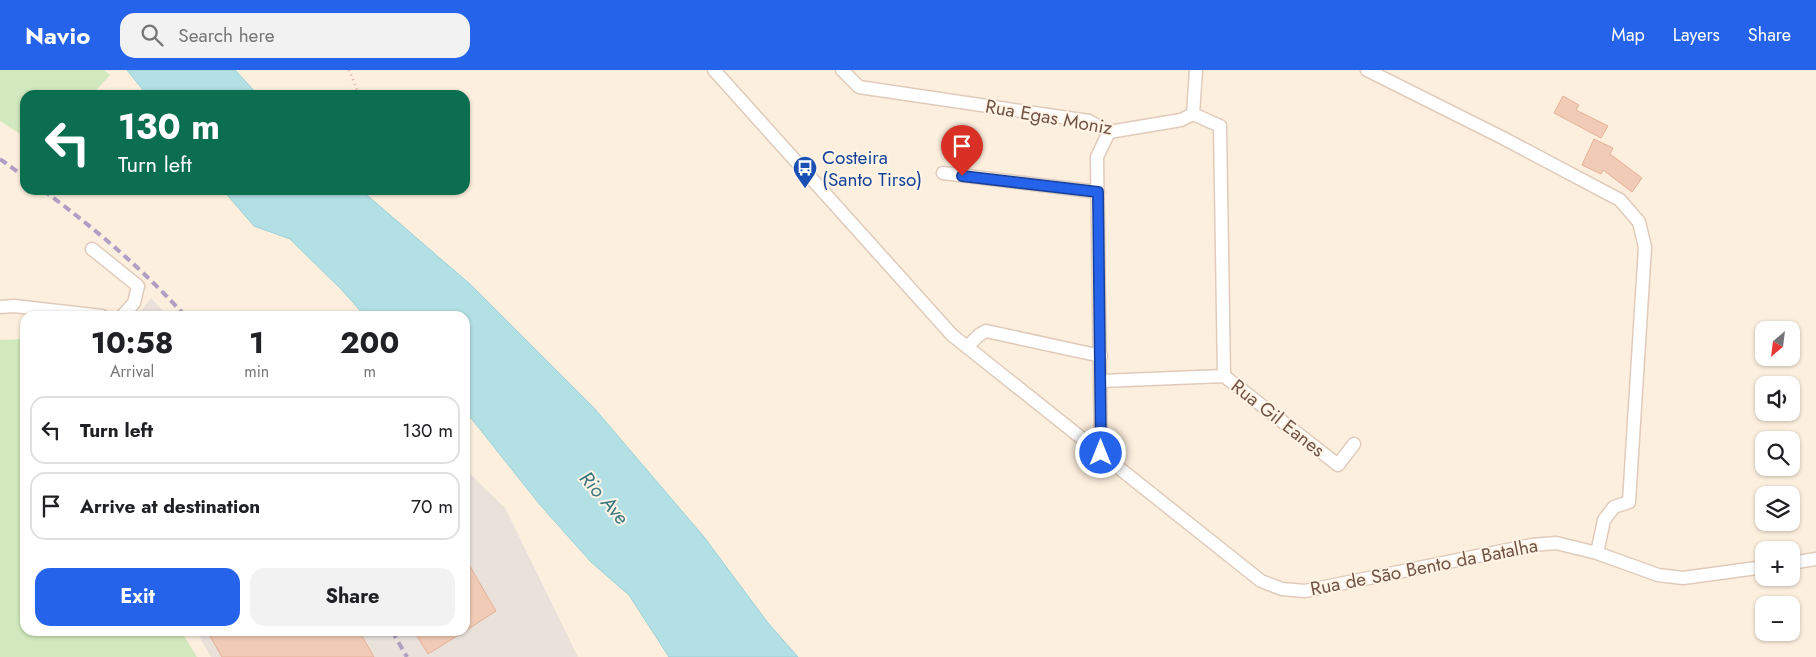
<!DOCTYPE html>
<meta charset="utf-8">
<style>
body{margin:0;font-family:Jost,sans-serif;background:#f2f2f2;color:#202124;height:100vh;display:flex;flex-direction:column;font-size:19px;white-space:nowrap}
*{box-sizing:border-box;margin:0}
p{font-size:16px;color:#757577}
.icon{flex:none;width:28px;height:28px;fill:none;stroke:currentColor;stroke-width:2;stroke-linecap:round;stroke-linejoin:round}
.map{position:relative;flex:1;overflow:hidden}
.details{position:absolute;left:20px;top:241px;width:450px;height:325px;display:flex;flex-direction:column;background:#fff;border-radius:15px;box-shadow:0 1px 4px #0004}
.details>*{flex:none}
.top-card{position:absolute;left:20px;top:20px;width:450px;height:105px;border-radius:15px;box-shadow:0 1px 4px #0004;background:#0b6e4f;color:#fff;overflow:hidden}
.needle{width:32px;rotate:208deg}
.tools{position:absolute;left:1755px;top:251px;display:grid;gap:10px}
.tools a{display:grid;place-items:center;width:45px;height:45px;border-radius:10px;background:#fff;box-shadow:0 1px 4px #0004;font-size:25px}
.pin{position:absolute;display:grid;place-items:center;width:42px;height:42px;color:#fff;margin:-51px -21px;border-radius:50% 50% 50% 0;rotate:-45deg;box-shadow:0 0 5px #0007}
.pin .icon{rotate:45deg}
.me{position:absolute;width:55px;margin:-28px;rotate:0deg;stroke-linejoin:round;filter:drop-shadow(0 0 4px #0008)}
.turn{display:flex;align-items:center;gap:18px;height:105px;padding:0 15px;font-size:22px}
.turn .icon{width:65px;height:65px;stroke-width:2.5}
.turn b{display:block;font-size:35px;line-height:42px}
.eta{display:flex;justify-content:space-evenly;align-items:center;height:85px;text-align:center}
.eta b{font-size:30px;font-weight:700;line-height:35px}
.cta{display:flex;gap:10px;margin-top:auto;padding:10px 15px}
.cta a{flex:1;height:58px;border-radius:15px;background:#2563eb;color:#fff;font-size:20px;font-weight:700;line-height:58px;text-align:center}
.cta a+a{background:#f2f2f2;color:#202124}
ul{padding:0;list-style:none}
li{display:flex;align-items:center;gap:15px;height:68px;margin:0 10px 8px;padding:0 5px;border:2px solid #e0e0e0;border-radius:15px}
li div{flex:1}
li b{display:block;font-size:19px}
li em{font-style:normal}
header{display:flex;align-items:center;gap:30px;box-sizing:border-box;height:70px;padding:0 25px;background:#2563eb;color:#fff}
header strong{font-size:24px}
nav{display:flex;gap:28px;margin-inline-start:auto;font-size:18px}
.search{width:350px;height:45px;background:#f2f2f2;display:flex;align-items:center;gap:12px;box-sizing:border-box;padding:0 18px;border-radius:15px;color:#757577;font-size:19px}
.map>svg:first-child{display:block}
.industrial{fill:#eae1db}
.green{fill:#d1e9bd}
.water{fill:#b3e0e5;stroke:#99d0d7}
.building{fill:#f2cbb6;stroke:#e5b196}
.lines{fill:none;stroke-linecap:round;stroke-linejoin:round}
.minor-casing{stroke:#e0cbbb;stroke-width:15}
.path{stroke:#d6af99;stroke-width:2.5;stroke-dasharray:1 4;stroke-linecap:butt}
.minor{stroke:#fff;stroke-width:12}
.rail{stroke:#b19ec4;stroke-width:4;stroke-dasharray:8 5;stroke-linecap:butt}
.route-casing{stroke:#184099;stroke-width:12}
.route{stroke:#2563eb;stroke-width:9}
.labels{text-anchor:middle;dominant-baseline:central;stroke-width:4;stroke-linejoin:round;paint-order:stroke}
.street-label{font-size:19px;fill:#725446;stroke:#fff4e5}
.transit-label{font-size:19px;fill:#164399;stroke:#fff4e5;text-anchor:start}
.water-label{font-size:20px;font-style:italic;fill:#3d777f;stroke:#fff4e5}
</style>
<header>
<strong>Navio</strong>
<div class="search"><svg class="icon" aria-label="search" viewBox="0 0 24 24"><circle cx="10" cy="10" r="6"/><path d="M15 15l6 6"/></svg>Search here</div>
<nav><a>Map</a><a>Layers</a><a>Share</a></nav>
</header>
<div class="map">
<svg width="1816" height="587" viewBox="0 0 1816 587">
<rect width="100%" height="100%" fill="#fcefde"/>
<g class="industrial">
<path d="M151,228L168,246H137Z"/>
<path d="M465,399L505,438L578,587H211L196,561H465Z"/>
</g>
<g class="green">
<path d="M0,0H104L110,5L92,25H25V67L0,51Z"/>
<path d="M25,269V561H181L197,587H0V270Z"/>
</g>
<g class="water">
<path d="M127,0H235L258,25H147Z"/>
<path d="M223,120H361L471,215L594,338L704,467L768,553L798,587H669L629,525L591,492L541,436L471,348L465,344V246H365L341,219L290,169L254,156Z"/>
</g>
<g class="building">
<path d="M1563,26L1579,35L1576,40L1608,56L1601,68L1554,43Z"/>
<path d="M1594,69L1613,78L1610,84L1642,108L1632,122L1603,100L1601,104L1582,95Z"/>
<path d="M465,488L496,541L465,561Z"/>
<path d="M207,561H359L374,587H222Z"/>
<path d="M414,561H465L428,584Z"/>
</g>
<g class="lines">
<defs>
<g id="minor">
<path d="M714,0L952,265L1261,511L1282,519L1305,521L1532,475L1556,473L1597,483L1658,505L1683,508L1764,497"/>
<path d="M842,0L859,17L1089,51L1109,62L1181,50L1193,44"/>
<path d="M1367,0L1503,68L1620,130L1639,152L1645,177L1629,432L1614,437L1604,450L1597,483"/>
<path d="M1193,44L1220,56L1224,306"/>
<path d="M1193,44L1196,0"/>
<path d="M943,103L1098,122"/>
<path d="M92,179L138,216L134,233L122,246"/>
<path d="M0,237L14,236L102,246"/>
<path d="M967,277L979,265L986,261L1101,286"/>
<path d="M1101,311L1224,306L1338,395L1354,374"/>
<path d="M1101,383L1097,87L1109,62"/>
<path d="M1791,493L1816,489"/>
</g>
</defs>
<use href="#minor" class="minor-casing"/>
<path class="path" d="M349,0L359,25"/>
<use href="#minor" class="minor"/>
<g class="rail">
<path d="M0,89L25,107"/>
<path d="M43,120C94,158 143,199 185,246"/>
<path d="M392,561L407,587"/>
</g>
</g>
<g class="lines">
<defs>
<path id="route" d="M962,106L1098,122L1101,383"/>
</defs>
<use href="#route" class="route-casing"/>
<use href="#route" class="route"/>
</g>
<defs>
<symbol id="bus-pin" viewBox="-11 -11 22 30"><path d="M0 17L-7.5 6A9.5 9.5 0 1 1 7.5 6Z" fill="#1a4fb4" stroke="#fff4e5"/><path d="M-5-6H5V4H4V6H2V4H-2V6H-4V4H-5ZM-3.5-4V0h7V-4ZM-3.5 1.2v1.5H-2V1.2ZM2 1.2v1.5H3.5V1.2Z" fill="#fff"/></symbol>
</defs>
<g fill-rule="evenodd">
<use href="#bus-pin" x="791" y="84" width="28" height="38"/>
</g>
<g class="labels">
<g class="street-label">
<text transform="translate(1049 47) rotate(10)">Rua Egas Moniz</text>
<text transform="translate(1278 348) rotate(38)">Rua Gil Eanes</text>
<text transform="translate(1424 497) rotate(-11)">Rua de São Bento da Batalha</text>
</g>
<g class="transit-label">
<text x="822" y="87">Costeira<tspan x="822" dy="22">(Santo Tirso)</tspan></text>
</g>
<g class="water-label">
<text transform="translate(604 428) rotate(49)">Rio Ave</text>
</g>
</g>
</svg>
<div class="tools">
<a><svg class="needle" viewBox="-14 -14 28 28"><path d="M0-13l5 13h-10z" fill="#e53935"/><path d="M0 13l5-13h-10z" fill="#757577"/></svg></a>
<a><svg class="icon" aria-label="sound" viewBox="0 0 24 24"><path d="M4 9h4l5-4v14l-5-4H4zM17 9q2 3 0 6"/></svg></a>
<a><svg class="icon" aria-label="search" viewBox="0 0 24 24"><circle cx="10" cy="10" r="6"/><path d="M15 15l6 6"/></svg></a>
<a><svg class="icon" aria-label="layers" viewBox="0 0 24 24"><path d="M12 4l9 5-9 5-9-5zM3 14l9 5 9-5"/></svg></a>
<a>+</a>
<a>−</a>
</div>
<div class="pin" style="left:962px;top:106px;background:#d93025"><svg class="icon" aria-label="arrive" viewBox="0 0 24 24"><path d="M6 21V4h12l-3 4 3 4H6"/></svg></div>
<svg class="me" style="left:1101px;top:383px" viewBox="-20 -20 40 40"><circle r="17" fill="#2563eb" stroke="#fff" stroke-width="3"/><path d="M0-11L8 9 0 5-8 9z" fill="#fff"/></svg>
<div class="top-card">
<div class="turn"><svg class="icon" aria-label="left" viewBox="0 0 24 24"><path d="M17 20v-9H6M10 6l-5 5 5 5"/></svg><div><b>130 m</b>Turn left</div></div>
</div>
<section class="details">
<div class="eta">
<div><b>10:58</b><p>Arrival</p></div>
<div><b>1</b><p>min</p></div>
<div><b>200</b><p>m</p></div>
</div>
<ul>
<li><svg class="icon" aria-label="left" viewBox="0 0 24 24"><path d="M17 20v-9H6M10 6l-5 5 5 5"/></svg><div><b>Turn left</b></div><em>130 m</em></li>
<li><svg class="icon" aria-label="arrive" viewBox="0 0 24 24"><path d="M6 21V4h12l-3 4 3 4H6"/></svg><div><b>Arrive at destination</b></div><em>70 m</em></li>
</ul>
<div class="cta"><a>Exit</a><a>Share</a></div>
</section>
</div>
